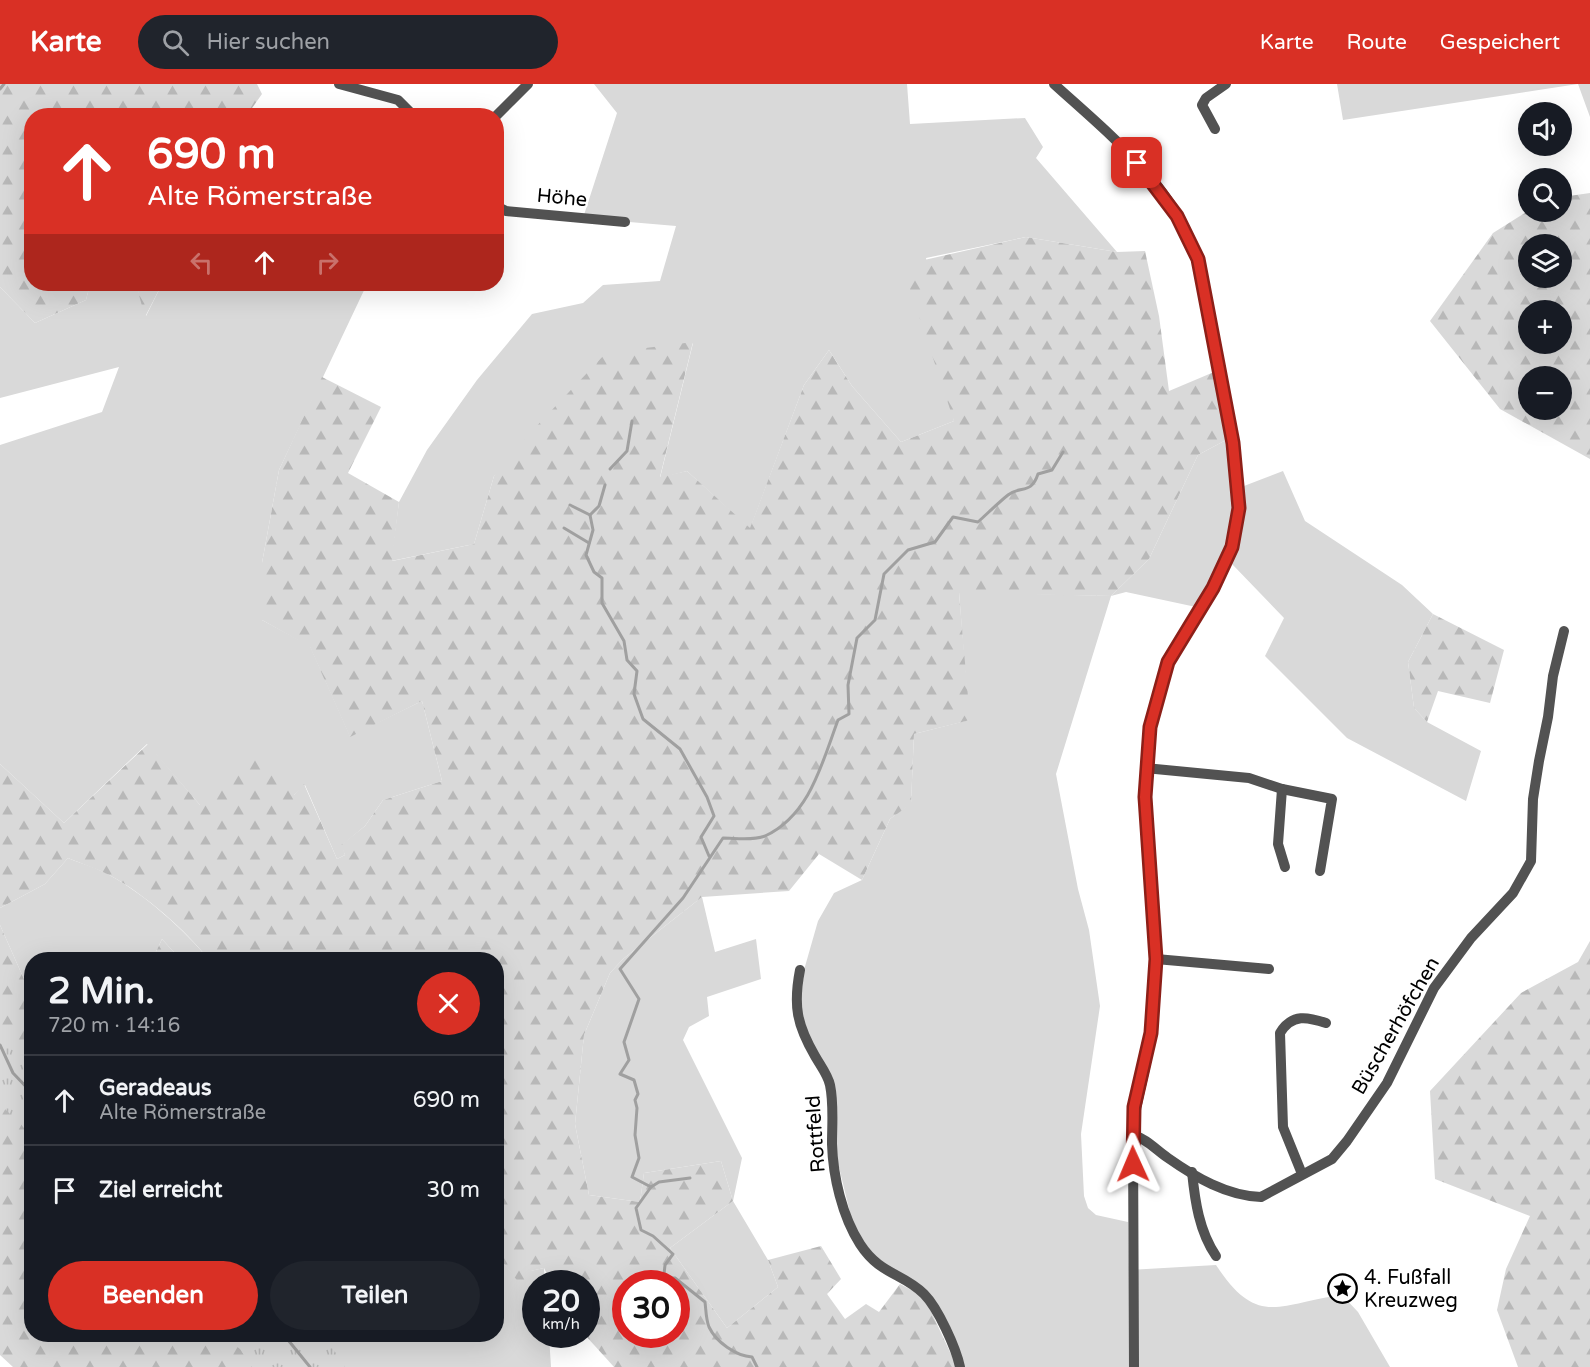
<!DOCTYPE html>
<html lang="de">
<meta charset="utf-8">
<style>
body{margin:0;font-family:"Varela Round",sans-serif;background:#20242c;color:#f1f3f6;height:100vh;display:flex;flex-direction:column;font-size:22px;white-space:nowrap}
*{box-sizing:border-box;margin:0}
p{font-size:20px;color:#9ea1a6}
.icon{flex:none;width:33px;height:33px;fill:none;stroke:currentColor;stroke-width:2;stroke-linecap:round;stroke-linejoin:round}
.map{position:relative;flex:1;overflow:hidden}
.side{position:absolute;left:24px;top:868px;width:480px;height:390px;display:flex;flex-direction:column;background:#171b24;border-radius:24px;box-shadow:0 6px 24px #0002}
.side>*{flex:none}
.hud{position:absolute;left:24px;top:24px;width:480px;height:183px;border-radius:24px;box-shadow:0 6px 24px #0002;background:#d93025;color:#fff;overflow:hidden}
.controls{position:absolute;left:1518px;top:18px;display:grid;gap:12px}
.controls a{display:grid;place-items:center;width:54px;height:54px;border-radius:50%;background:#171b24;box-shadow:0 6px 24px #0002;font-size:30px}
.speed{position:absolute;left:522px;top:1186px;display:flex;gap:12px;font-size:30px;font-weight:700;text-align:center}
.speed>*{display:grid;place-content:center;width:78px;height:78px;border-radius:50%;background:#171b24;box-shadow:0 6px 24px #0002;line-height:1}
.speed small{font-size:15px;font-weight:400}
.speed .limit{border:9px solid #d22;background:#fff;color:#111}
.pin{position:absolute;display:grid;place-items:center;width:51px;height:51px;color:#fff;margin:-26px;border-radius:12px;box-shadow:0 3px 9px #0006}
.me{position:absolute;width:66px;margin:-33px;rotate:359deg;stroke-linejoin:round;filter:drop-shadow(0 0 4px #0008)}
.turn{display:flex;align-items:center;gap:21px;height:126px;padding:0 24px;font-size:27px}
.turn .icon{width:78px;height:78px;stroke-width:2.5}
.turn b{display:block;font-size:42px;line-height:51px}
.lanes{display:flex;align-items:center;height:57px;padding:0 24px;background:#0003;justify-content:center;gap:30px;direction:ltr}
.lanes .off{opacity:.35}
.round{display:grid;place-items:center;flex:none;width:63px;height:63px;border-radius:32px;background:#20242c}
.overview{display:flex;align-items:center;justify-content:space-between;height:102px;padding:0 24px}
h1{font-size:36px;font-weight:700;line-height:45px}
.cta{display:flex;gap:12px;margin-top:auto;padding:12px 24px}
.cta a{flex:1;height:69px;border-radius:36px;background:#d93025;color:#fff;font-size:24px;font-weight:700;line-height:69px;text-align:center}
.cta a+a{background:#20242c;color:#f1f3f6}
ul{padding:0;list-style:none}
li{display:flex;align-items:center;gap:18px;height:90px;padding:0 24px;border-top:2px solid #363941}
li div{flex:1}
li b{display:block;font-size:22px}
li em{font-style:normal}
header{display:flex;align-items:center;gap:36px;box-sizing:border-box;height:84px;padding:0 30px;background:#d93025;color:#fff}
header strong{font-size:28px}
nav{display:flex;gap:33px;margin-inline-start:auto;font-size:21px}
.search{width:420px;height:54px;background:#20242c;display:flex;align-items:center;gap:15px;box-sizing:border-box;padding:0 21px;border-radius:33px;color:#9ea1a6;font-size:22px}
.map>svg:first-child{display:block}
.green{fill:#d9d9d9}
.forest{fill:url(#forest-firs);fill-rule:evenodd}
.park{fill:url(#park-tufts)}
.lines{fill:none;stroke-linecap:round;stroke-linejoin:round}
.stream{stroke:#a0a0a0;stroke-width:3}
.minor{stroke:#525252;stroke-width:10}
.route-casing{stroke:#8d1f18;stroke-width:15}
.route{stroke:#d93025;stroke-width:10}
.labels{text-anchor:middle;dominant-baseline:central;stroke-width:4.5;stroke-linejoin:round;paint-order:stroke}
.street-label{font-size:20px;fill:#000;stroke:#fff}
.poi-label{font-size:20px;fill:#000;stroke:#fff;text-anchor:start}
</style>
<header>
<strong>Karte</strong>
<div class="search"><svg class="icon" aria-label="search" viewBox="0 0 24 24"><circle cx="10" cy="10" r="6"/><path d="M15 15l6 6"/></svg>Hier suchen</div>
<nav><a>Karte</a><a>Route</a><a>Gespeichert</a></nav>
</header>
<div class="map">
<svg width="1590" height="1283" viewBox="0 0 1590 1283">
<defs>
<pattern id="forest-firs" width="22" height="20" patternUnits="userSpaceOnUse" patternTransform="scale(1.5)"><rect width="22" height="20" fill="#d9d9d9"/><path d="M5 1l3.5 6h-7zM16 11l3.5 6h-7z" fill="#b8b8b8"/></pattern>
<pattern id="park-tufts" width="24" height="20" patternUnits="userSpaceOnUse" patternTransform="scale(1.5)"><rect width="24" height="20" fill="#d9d9d9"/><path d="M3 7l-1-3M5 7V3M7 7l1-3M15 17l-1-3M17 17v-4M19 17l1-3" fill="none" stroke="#b8b8b8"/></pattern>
</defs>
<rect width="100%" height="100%" fill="#fff"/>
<g class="green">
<path d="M594,0H907L910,40L1025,34L1043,63L1036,74L1117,168L1026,153L926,174L954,337L901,358L852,302L829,266L804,301L750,445L687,387L660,394L693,259L494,392L474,460L391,477L399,418L427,366L477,296L532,230L583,219L603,201L660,197L676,142L583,134L617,29Z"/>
<path d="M1337,0H1590V33L1578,0L1343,36Z"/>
<path d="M90,200H136L146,232L162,200H367L279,386L262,479V536L310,562L350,652L422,617L442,697L383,716L365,742L342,761L345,771L337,775L305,701L294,711L200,721L147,660L64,739L0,680V361L102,328L119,283L0,314V203L35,239L86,216Z"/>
<path d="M1226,356C1229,372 1235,390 1235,406C1238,451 1217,486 1196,523L1126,508L1111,512L1056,690L1078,805L1089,846L1100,922L1081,1050L1084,1112L1088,1124L1096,1131L1128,1138L1129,1186L1216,1181C1258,1245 1279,1219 1342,1211L1358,1228L1390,1283H963L935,1220L876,1175L853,1141L837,1075L836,1016L800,929L804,886L818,837L834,809L862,796L890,735L911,719L914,650L969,636L959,508L1111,512L1149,475L1198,371Z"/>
<path d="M1283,387L1305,437L1402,501L1433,530L1408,578L1414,624L1427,638L1481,667L1466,717L1347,654L1265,572L1284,534L1232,480L1242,447L1244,402Z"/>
<path d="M68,774C82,780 98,784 111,792C144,810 186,847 209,876H181L162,855L152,876H32L31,911L0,841V824L45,800Z"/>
<path d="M702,813L715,868L756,855L761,895L707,913L709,932L689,943L683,956L742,1074L733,1117L768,1176L778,1203L727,1244L670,1164L733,1117L721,1077L644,1089L640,1118L589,1111L575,1040L584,951L610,889L623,875Z"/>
<path d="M497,1171L535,1217L530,1187L544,1184L545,1200H536V1251H549L551,1283H261L328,1258L325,1251H496Z"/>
</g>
<g class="forest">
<path d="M0,0H257L262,10L247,31L32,32V200H90L86,216L35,239L0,203Z"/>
<path d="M1590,109V375L1500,325L1430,237L1493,149L1528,127L1562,128V113ZM1562,160V194H1528V160ZM1528,226H1562V260H1528ZM1528,292H1562V326H1528Z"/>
<path d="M1026,153L1117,168L1145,167L1159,232L1169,307L1214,288L1226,356L1198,371L1149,475L1111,512L959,509L970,636L914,650L911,720L890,735L862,796L819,770L789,807L702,813L623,875L610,889L584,951L575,1040L589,1111L640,1118L644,1089L721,1077L733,1117L670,1164L727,1244L778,1203L768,1176L821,1162L841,1195L827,1210L845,1235L866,1220L879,1228L900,1200L921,1211L929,1223L957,1283H614L585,1251L586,1200H552L544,1184L531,1187L535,1219L497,1171L496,876H209C186,846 144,810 111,792C98,785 82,780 68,774L45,800L0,824V680L64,739L148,660L200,721L249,666L294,711L304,700L337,775L345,771L341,761L365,742L383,716L442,697L422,617L350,653L310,563L262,536V479L279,386L322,293L381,323L348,389L399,418L392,477L474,460L494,392L531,348L606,269L693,258L660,393L687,387L750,444L804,301L829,266L852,302L901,358L954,337L902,181ZM626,1200H676V1251H626Z"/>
<path d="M136,200H162L145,233Z"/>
<path d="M1433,530L1504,566L1490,619L1438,607L1427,638L1414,624L1408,578Z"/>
<path d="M0,841L31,911L32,1251H227L261,1283H13L0,1271Z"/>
<path d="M162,855L181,876H152Z"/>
<path d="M1590,857V1283H1518L1497,1226L1506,1185L1530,1132L1435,1095L1430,1007L1521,909L1578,878Z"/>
</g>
<g class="park">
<path d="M0,945L31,987V1051L0,1020Z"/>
<path d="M221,1251H324L345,1283H252L240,1265Z"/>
</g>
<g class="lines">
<g class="stream">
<path d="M0,5L4,0"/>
<path d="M610,385L627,367L632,337"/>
<path d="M605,401L599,422L590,431L593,446L586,471L594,488L602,494V519L624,557L627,576L637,587L634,610L643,635L680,665L707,713L714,732L701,753L709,772"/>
<path d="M570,421L590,431"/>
<path d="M564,444L589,459"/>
<path d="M0,961L13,989L32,1009"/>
<path d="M651,1103L659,1098L690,1094"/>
<path d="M284,1251L310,1283"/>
<path d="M757,1283L752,1273C736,1272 716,1258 709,1243C706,1236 706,1226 705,1218L675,1194H667L664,1190L665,1181L673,1170L653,1152L641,1146L636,1124L651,1103L632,1093L639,1074L635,1051L637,1024L635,1016L638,1010L634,996L620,990L629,976L624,958L639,915L620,885L683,814L723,754C735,754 753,757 765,752C810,731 822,679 838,636L849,630L848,601L857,554L875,536L884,490L908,466L935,458L953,433L978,438C988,429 998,419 1008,411C1021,401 1031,411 1038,390L1052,386L1063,368"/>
</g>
<g class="minor">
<path d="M339,0L398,16L414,32"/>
<path d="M1054,0C1108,49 1174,101 1197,174C1211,219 1216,272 1225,319C1234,365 1247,413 1233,459C1223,494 1199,523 1181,554C1165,582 1156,613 1150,645C1135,722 1158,800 1156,877C1155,911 1153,946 1146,979C1141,1005 1134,1025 1133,1051L1134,1283"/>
<path d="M496,32L528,0"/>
<path d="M1215,45L1202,21L1206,14L1226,0"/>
<path d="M496,122L506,127L625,138"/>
<path d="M1145,684L1249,694L1282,705L1332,715L1320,787"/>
<path d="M1282,705L1278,760L1285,783"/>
<path d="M1156,875L1269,885"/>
<path d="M800,886C793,922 797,941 815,972C820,981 828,991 830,1001C834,1020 832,1040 832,1060C833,1092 842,1132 860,1160C880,1191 903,1189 924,1210C938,1224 956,1264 960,1283"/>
<path d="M1133,1051C1147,1055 1155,1065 1168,1074C1195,1093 1227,1112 1261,1113L1332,1075L1347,1057L1387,999L1434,904L1471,854L1513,809L1531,777L1533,715L1539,677L1548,633L1553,592L1564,547"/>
<path d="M1192,1088C1195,1117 1199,1147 1216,1172"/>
<path d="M1302,1090L1283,1043L1280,949C1292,929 1308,933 1326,939"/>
</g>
</g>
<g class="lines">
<defs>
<path id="route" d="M1133,1080L1134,1023L1151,949L1156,875L1145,713L1150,643L1168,578L1213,504L1232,463L1239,424L1233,359L1198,175L1177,132L1137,79"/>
</defs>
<use href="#route" class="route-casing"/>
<use href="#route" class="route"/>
</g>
<defs>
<symbol id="sight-ring" viewBox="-11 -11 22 22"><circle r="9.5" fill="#fff" stroke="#000" stroke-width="1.5"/><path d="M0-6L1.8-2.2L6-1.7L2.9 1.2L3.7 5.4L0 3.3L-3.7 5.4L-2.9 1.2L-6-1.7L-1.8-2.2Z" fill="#000"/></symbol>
</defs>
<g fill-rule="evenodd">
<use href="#sight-ring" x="1326" y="1188" width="33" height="33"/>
</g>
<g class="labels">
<g class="street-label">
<text transform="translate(562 114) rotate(5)">Höhe</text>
<text transform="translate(1396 942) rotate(-60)">Büscherhöfchen</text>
<text transform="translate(816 1050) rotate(-94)">Rottfeld</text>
</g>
<g class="poi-label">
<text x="1364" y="1194">4. Fußfall<tspan x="1364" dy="23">Kreuzweg</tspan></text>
</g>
</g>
</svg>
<div class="controls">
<a><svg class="icon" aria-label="sound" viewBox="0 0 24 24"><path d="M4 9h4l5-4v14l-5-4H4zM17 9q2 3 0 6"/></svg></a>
<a><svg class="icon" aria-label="search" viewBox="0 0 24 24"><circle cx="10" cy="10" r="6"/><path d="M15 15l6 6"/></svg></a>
<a><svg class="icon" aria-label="layers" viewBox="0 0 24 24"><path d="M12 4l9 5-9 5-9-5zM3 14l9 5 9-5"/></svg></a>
<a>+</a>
<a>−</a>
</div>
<div class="speed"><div>20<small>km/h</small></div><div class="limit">30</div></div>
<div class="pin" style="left:1137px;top:79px;background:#d93025"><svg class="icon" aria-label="arrive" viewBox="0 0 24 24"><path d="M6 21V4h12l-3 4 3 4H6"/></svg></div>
<svg class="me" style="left:1133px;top:1080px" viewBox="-20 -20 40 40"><path d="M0-17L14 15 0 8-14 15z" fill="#d93025" stroke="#fff" stroke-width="4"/></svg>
<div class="hud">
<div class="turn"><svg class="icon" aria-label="ahead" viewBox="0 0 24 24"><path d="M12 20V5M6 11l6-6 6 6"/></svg><div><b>690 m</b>Alte Römerstraße</div></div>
<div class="lanes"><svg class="icon off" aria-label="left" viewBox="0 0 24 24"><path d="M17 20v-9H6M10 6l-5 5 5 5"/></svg><svg class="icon" aria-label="ahead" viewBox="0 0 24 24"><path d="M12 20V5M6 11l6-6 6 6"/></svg><svg class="icon off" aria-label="right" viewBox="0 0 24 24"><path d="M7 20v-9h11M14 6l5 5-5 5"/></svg></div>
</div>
<section class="side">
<div class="overview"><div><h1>2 Min.</h1><p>720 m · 14:16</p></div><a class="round" style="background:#d93025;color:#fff"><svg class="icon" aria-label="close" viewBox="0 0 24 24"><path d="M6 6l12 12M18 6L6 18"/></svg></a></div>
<ul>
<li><svg class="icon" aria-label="ahead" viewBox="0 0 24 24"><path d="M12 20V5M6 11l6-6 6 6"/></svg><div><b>Geradeaus</b><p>Alte Römerstraße</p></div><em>690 m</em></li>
<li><svg class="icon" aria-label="arrive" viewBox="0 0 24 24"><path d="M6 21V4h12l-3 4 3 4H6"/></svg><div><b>Ziel erreicht</b></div><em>30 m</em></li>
</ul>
<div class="cta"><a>Beenden</a><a>Teilen</a></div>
</section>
</div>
